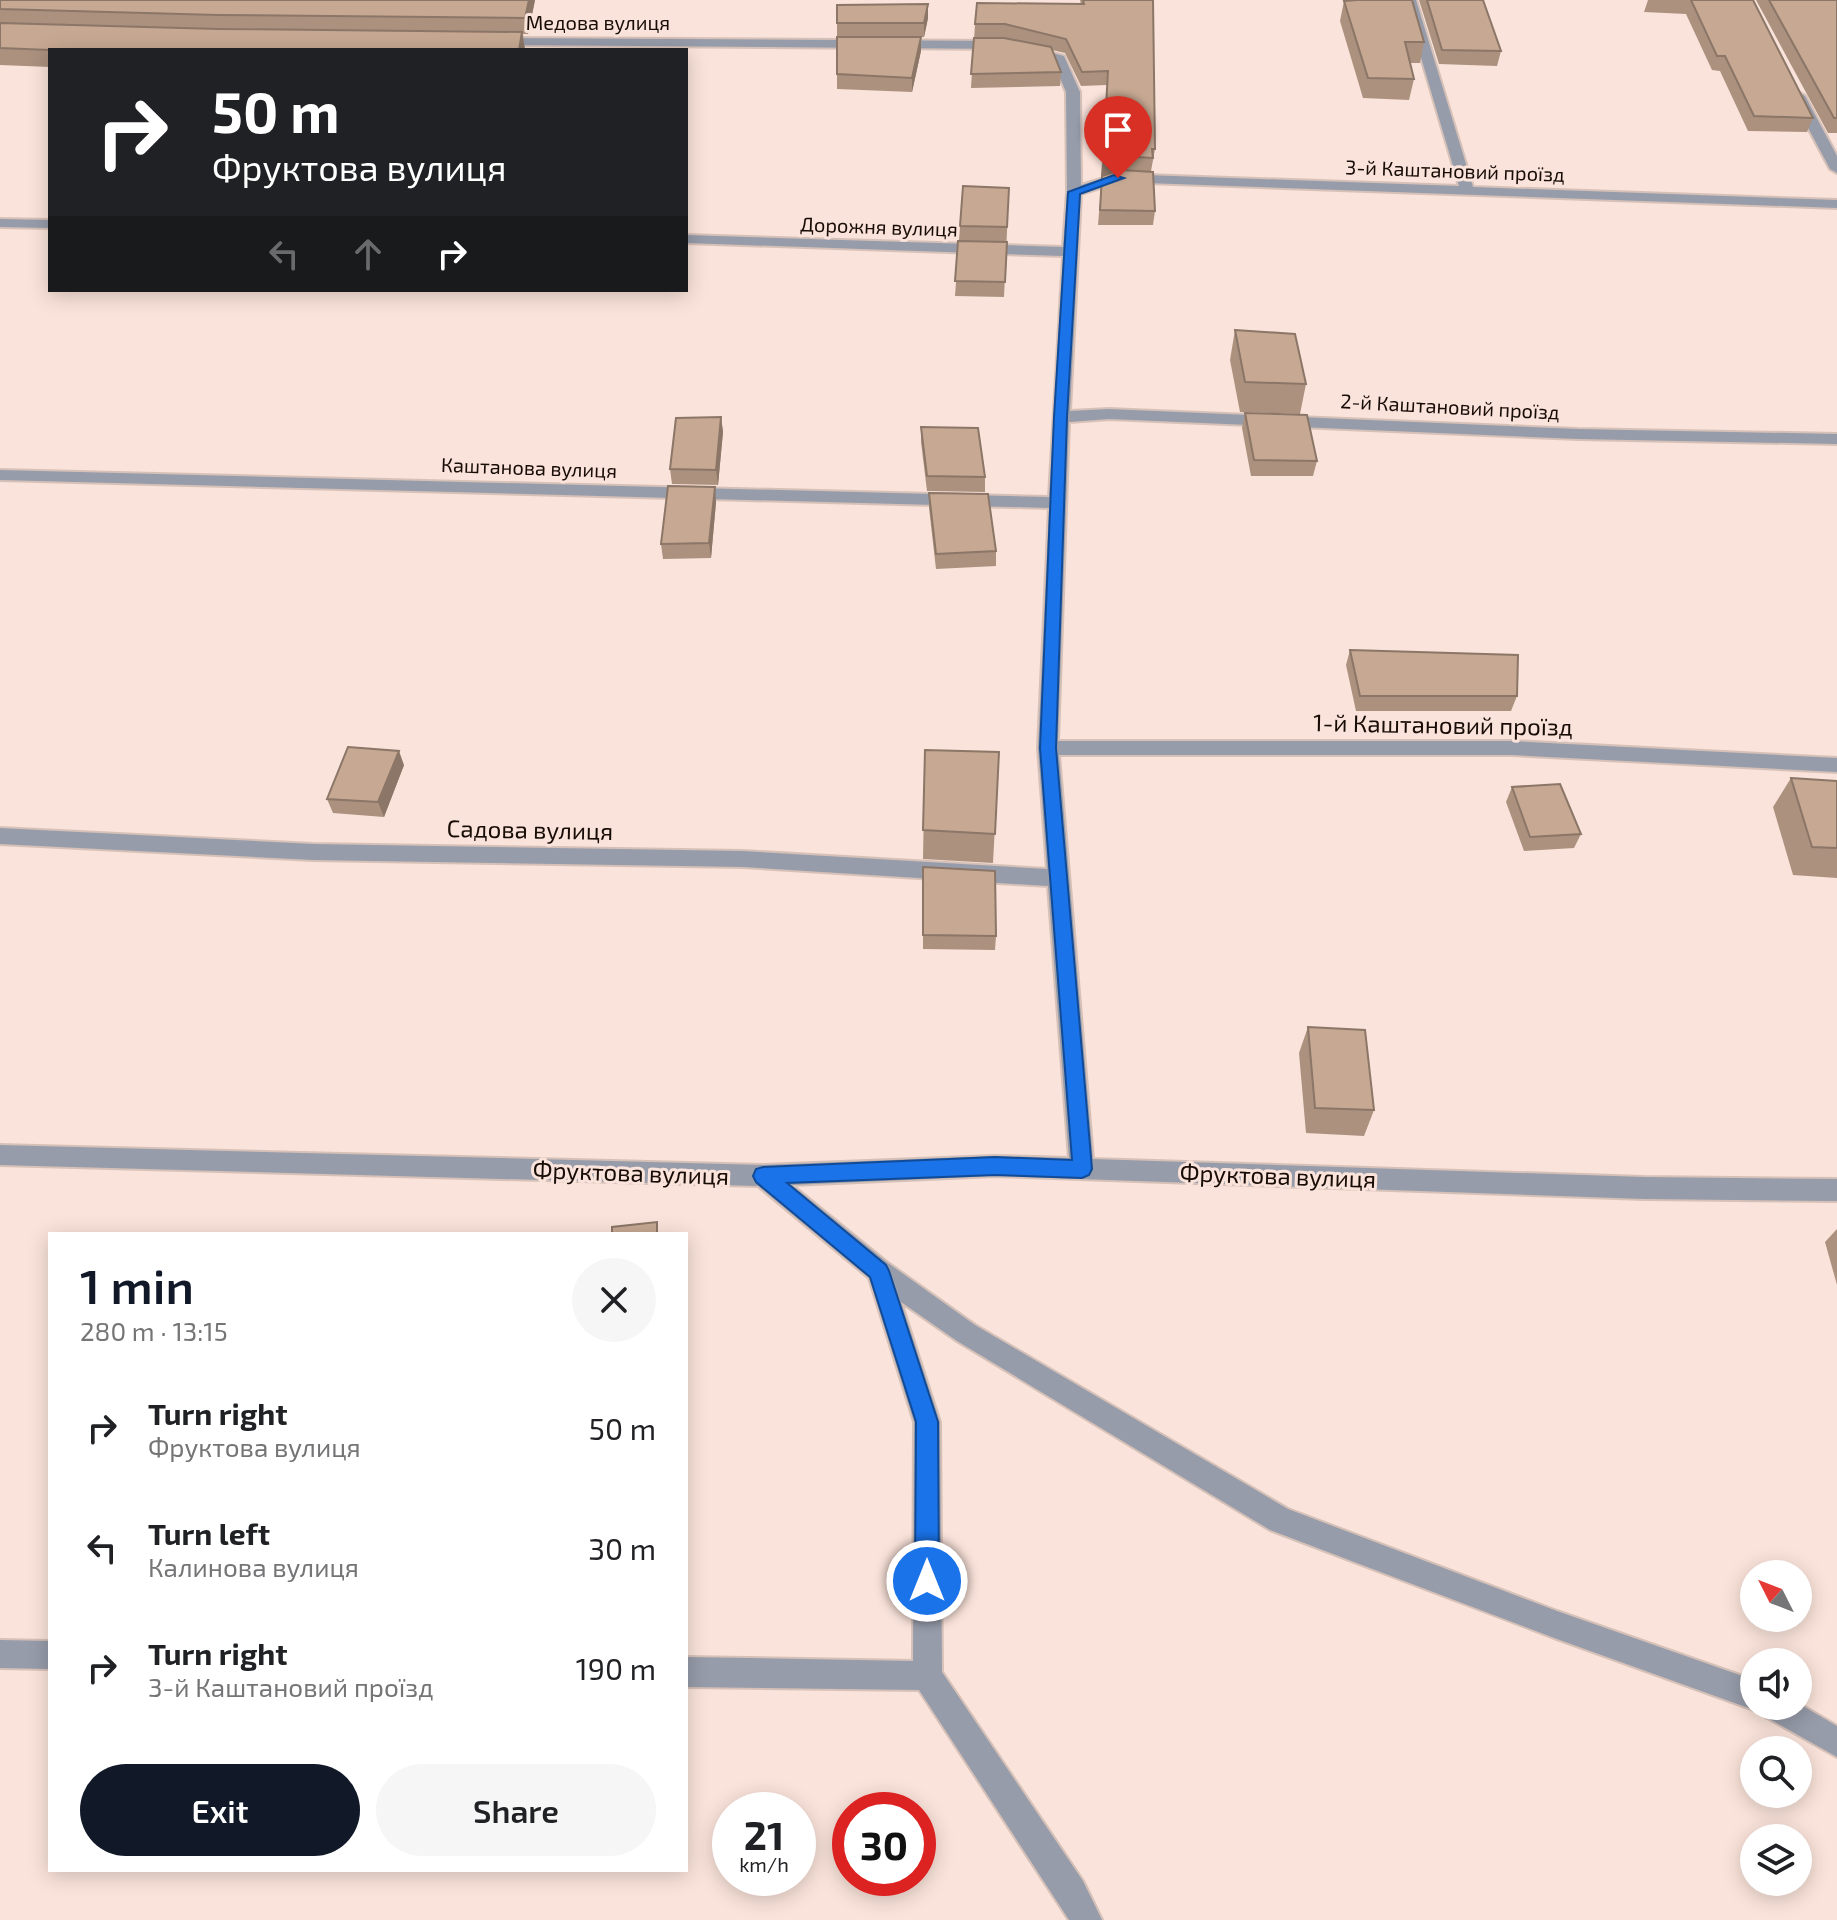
<!DOCTYPE html>
<meta charset="utf-8">
<style>
body{margin:0;font-family:"Exo 2",sans-serif;background:#f6f6f6;color:#202124;height:100vh;display:flex;flex-direction:column;font-size:30px;white-space:nowrap}
*{box-sizing:border-box;margin:0}
p{font-size:26px;color:#757577}
.icon{flex:none;width:44px;height:44px;fill:none;stroke:currentColor;stroke-width:2;stroke-linecap:round;stroke-linejoin:round}
.map{position:relative;flex:1;overflow:hidden}
.sheet{position:absolute;left:48px;top:1232px;width:640px;height:640px;display:flex;flex-direction:column;background:#fff;border-radius:0px;box-shadow:0 4px 20px #0003}
.sheet>*{flex:none}
.top-card{position:absolute;left:48px;top:48px;width:640px;height:244px;border-radius:0px;box-shadow:0 4px 20px #0003;background:#202124;color:#fff;overflow:hidden}
.needle{width:52px;rotate:312deg}
.tools{position:absolute;left:1740px;top:1560px;display:grid;gap:16px}
.tools a{display:grid;place-items:center;width:72px;height:72px;border-radius:50%;background:#fff;box-shadow:0 4px 20px #0003;font-size:40px}
.speed{position:absolute;left:712px;top:1792px;display:flex;gap:16px;font-size:40px;font-weight:700;text-align:center}
.speed>*{display:grid;place-content:center;width:104px;height:104px;border-radius:50%;background:#fff;box-shadow:0 4px 20px #0003;line-height:1}
.speed small{font-size:20px;font-weight:400}
.speed .limit{border:12px solid #d22;background:#fff;color:#111}
.pin{position:absolute;display:grid;place-items:center;width:68px;height:68px;color:#fff;margin:-82px -34px;border-radius:50% 50% 50% 0;rotate:-45deg;box-shadow:0 0 8px #0007}
.pin .icon{rotate:45deg}
.me{position:absolute;width:88px;margin:-44px;rotate:0deg;stroke-linejoin:round;filter:drop-shadow(0 0 6px #0008)}
.turn{display:flex;align-items:center;gap:28px;height:168px;padding:0 32px;font-size:36px}
.turn .icon{width:104px;height:104px;stroke-width:2.5}
.turn b{display:block;font-size:56px;line-height:68px}
.lanes{display:flex;align-items:center;height:76px;padding:0 32px;background:#0003;justify-content:center;gap:40px;direction:ltr}
.lanes .off{opacity:.35}
.round{display:grid;place-items:center;flex:none;width:84px;height:84px;border-radius:42px;background:#f6f6f6}
.overview{display:flex;align-items:center;justify-content:space-between;height:136px;padding:0 32px}
h1{font-size:48px;font-weight:600;line-height:60px;color:#111827}
.button{display:flex;gap:16px;margin-top:auto;padding:16px 32px}
.button a{flex:1;height:92px;border-radius:48px;background:#111827;color:#fff;font-size:32px;font-weight:600;line-height:92px;text-align:center}
.button a+a{background:#f6f6f6;color:#202124}
ul{padding:0;list-style:none}
li{display:flex;align-items:center;gap:24px;height:120px;padding:0 32px}
li div{flex:1}
li b{display:block;font-size:30px}
li em{font-style:normal}
.map>svg:first-child{display:block}
.lines{fill:none;stroke-linecap:round;stroke-linejoin:round}
.minor-casing{stroke:#d6c1b8;stroke-width:4}
.minor{fill:#979caa;fill-rule:evenodd}
.wall{fill:#ab917e}
.shaded-wall{fill:#8b7667}
.building{fill:#c7a993;stroke:#8b7667;stroke-width:2}
.route{fill:#1a73e8;stroke:#114b97;stroke-width:2}
.labels{text-anchor:middle;dominant-baseline:central;stroke-width:6;stroke-linejoin:round;paint-order:stroke}
.far-street-label{font-size:20px;fill:#180c07;stroke:#fae3da}
.street-label{font-size:24px;fill:#180c07;stroke:#fae3da}
</style>
<div class="map">
<svg width="1837" height="1920" viewBox="0 0 1837 1920">
<rect width="100%" height="100%" fill="#fae3da"/>
<g class="lines">
<defs>
<g id="minor">
<path d="M1404,0H1416L1473,187L1837,200V208L1119,182L1081,194L1070,411L1109,409L1578,429L1837,434V444L1578,439L1109,419L1069,422L1058,741H1512L1837,758V772L1512,755H1059L1093,1159L1644,1177L1837,1179V1201L1644,1199L995,1176L792,1185L888,1263L975,1325L1288,1509L1557,1611L1754,1680V1706H1798V1703L1837,1726V1757L1764,1716L1760,1707L1754,1710L1557,1639L1270,1530L957,1341L901,1302L940,1422L942,1672L1083,1881L1102,1920H1069L919,1690L686,1687V1657L913,1661L914,1422L869,1278L758,1186L0,1165V1145L763,1165L995,1156L1069,1158L1048,886L743,867L313,860L0,844V828L313,844L743,851L1047,869L1038,748L1049,508L0,480V470L1049,497L1063,256L686,243V235L1063,247L1067,192L1066,92L1052,59L1004,49L497,45L491,41L492,38L1004,41L1064,56L1080,92L1081,185L1118,174L1459,186Z"/>
<path d="M1798,92L1805,96L1837,156V173L1830,169L1791,96Z"/>
<path d="M0,219L50,220V228L0,227Z"/>
<path d="M0,1640L50,1641V1669L0,1668Z"/>
</g>
</defs>
<use href="#minor" class="minor-casing"/>
<use href="#minor" class="minor"/>
</g>
<g class="wall">
<path d="M0,0H535L528,34H523L525,50H50V67L0,65Z"/>
<path d="M1080,0H1153L1155,149L1151,171L1155,211L1153,225H1098L1102,176L1119,171L1101,176L1107,85L1081,86L1065,53L1052,50L1061,72L1060,86L971,88L975,24L1081,4Z"/>
<path d="M1350,0H1412L1424,42L1420,63H1410L1414,79L1409,100L1363,98L1340,21L1344,1Z"/>
<path d="M1419,0H1483L1501,51L1497,66L1439,64Z"/>
<path d="M1648,0H1753L1813,118L1807,132L1748,131L1720,71L1712,70L1686,14L1644,12Z"/>
<path d="M1756,0H1837V133H1828Z"/>
<path d="M837,5L928,18L924,37H921V51L912,92L837,89Z"/>
<path d="M1009,188L1004,297L955,296L960,226Z"/>
<path d="M1235,330L1306,384L1300,414L1240,412L1230,360Z"/>
<path d="M1245,413L1317,461L1313,476H1251L1242,428Z"/>
<path d="M721,417L723,432L718,485L672,484L670,469Z"/>
<path d="M921,427L985,477V492L927,491L921,442Z"/>
<path d="M929,493L996,551V566L936,569L929,508Z"/>
<path d="M716,502L711,558L663,559L661,544Z"/>
<path d="M1350,650L1517,696L1511,711H1356L1346,665Z"/>
<path d="M925,750L999,752L993,863L923,859Z"/>
<path d="M404,765L384,817L333,813L327,799Z"/>
<path d="M1791,778L1837,781V878L1793,875L1773,807Z"/>
<path d="M1512,787L1581,834L1574,848L1524,851L1506,802Z"/>
<path d="M923,867L996,936L995,950L923,949Z"/>
<path d="M1308,1027L1374,1110L1364,1136L1306,1133L1299,1053Z"/>
<path d="M1837,1229V1285L1825,1242Z"/>
</g>
<g class="shaded-wall">
<path d="M529,0H535L528,34L525,18Z"/>
<path d="M928,4V18L924,37V23Z"/>
<path d="M522,32L525,50H519Z"/>
<path d="M921,37V51L912,92V78Z"/>
<path d="M1120,156L1118,171L1101,176L1103,161Z"/>
<path d="M721,417L723,432L718,485L716,470Z"/>
<path d="M715,487L716,502L711,558L709,543Z"/>
<path d="M399,751L404,765L384,817L378,802Z"/>
</g>
<g class="building">
<path d="M0,0H529L525,18L218,15L0,9Z"/>
<path d="M1083,0H1153L1155,149H1152L1153,158L1120,156L1103,161L1108,71L1082,72L1066,39L1005,24H975L977,3L1084,4Z"/>
<path d="M1357,0H1412L1424,42H1405L1414,79L1368,78L1344,1Z"/>
<path d="M1427,0H1483L1501,51L1442,50Z"/>
<path d="M1691,0H1753L1813,118L1754,116L1725,56H1717Z"/>
<path d="M1769,0H1837V118H1834Z"/>
<path d="M928,4L924,23H837V5Z"/>
<path d="M0,23L218,29L522,32L519,50H50L0,48Z"/>
<path d="M837,37H921L912,78L837,74Z"/>
<path d="M974,38H1004L1051,47L1061,72L971,74Z"/>
<path d="M1121,170L1153,172L1155,211L1100,210L1102,176Z"/>
<path d="M963,186L1009,188L1007,227L960,226Z"/>
<path d="M958,241L1007,242L1005,282L955,281Z"/>
<path d="M1235,330L1295,334L1306,384L1245,382Z"/>
<path d="M1245,413L1307,415L1317,461L1254,460Z"/>
<path d="M721,417L716,470L670,469L676,418Z"/>
<path d="M921,427L978,428L985,477L927,476Z"/>
<path d="M668,486L715,487L709,543L661,544Z"/>
<path d="M929,493L988,494L996,551L936,554Z"/>
<path d="M1350,650L1518,655L1517,696H1360Z"/>
<path d="M348,747L399,751L378,802L327,799Z"/>
<path d="M925,750L999,752L995,834L923,830Z"/>
<path d="M1791,778L1837,781V848L1812,847Z"/>
<path d="M1560,784L1581,834L1530,837L1512,787Z"/>
<path d="M923,867L995,871L996,936L923,935Z"/>
<path d="M1308,1027L1365,1030L1374,1110L1315,1108Z"/>
<path d="M657,1222V1234H612V1227Z"/>
</g>
<path class="route" d="M1114,175L1124,178L1080,194L1067,417L1056,748L1092,1169L1089,1175L1082,1178L995,1175L787,1183L886,1265L889,1271L938,1422L939,1581L935,1589L927,1593L919,1589L915,1581L916,1422L870,1277L756,1182L753,1176L756,1169L763,1167L995,1157L1072,1160L1040,748L1054,417L1068,192Z"/>
<g class="labels">
<g class="far-street-label">
<text x="598" y="22">Медова вулиця</text>
<text transform="translate(1455 170) rotate(2)">3-й Каштановий проїзд</text>
<text transform="translate(879 226) rotate(2)">Дорожня вулиця</text>
<text transform="translate(1450 406) rotate(3)">2-й Каштановий проїзд</text>
<text transform="translate(529 467) rotate(2)">Каштанова вулиця</text>
</g>
<g class="street-label">
<text transform="translate(1443 724) rotate(1)">1-й Каштановий проїзд</text>
<text transform="translate(530 829) rotate(1)">Садова вулиця</text>
<text transform="translate(631 1172) rotate(2)">Фруктова вулиця</text>
<text transform="translate(1278 1175) rotate(2)">Фруктова вулиця</text>
</g>
</g>
</svg>
<div class="tools">
<a><svg class="needle" viewBox="-14 -14 28 28"><path d="M0-13l5 13h-10z" fill="#e53935"/><path d="M0 13l5-13h-10z" fill="#757577"/></svg></a>
<a><svg class="icon" aria-label="sound" viewBox="0 0 24 24"><path d="M4 9h4l5-4v14l-5-4H4zM17 9q2 3 0 6"/></svg></a>
<a><svg class="icon" aria-label="search" viewBox="0 0 24 24"><circle cx="10" cy="10" r="6"/><path d="M15 15l6 6"/></svg></a>
<a><svg class="icon" aria-label="layers" viewBox="0 0 24 24"><path d="M12 4l9 5-9 5-9-5zM3 14l9 5 9-5"/></svg></a>
</div>
<div class="speed"><div>21<small>km/h</small></div><div class="limit">30</div></div>
<div class="pin" style="left:1118px;top:178px;background:#d93025"><svg class="icon" aria-label="arrive" viewBox="0 0 24 24"><path d="M6 21V4h12l-3 4 3 4H6"/></svg></div>
<svg class="me" style="left:927px;top:1581px" viewBox="-20 -20 40 40"><circle r="17" fill="#1a73e8" stroke="#fff" stroke-width="3"/><path d="M0-11L8 9 0 5-8 9z" fill="#fff"/></svg>
<div class="top-card">
<div class="turn"><svg class="icon" aria-label="right" viewBox="0 0 24 24"><path d="M7 20v-9h11M14 6l5 5-5 5"/></svg><div><b>50 m</b>Фруктова вулиця</div></div>
<div class="lanes"><svg class="icon off" aria-label="left" viewBox="0 0 24 24"><path d="M17 20v-9H6M10 6l-5 5 5 5"/></svg><svg class="icon off" aria-label="ahead" viewBox="0 0 24 24"><path d="M12 20V5M6 11l6-6 6 6"/></svg><svg class="icon" aria-label="right" viewBox="0 0 24 24"><path d="M7 20v-9h11M14 6l5 5-5 5"/></svg></div>
</div>
<section class="sheet">
<div class="overview"><div><h1>1 min</h1><p>280 m · 13:15</p></div><a class="round"><svg class="icon" aria-label="close" viewBox="0 0 24 24"><path d="M6 6l12 12M18 6L6 18"/></svg></a></div>
<ul>
<li><svg class="icon" aria-label="right" viewBox="0 0 24 24"><path d="M7 20v-9h11M14 6l5 5-5 5"/></svg><div><b>Turn right</b><p>Фруктова вулиця</p></div><em>50 m</em></li>
<li><svg class="icon" aria-label="left" viewBox="0 0 24 24"><path d="M17 20v-9H6M10 6l-5 5 5 5"/></svg><div><b>Turn left</b><p>Калинова вулиця</p></div><em>30 m</em></li>
<li><svg class="icon" aria-label="right" viewBox="0 0 24 24"><path d="M7 20v-9h11M14 6l5 5-5 5"/></svg><div><b>Turn right</b><p>3-й Каштановий проїзд</p></div><em>190 m</em></li>
</ul>
<div class="button"><a>Exit</a><a>Share</a></div>
</section>
</div>
